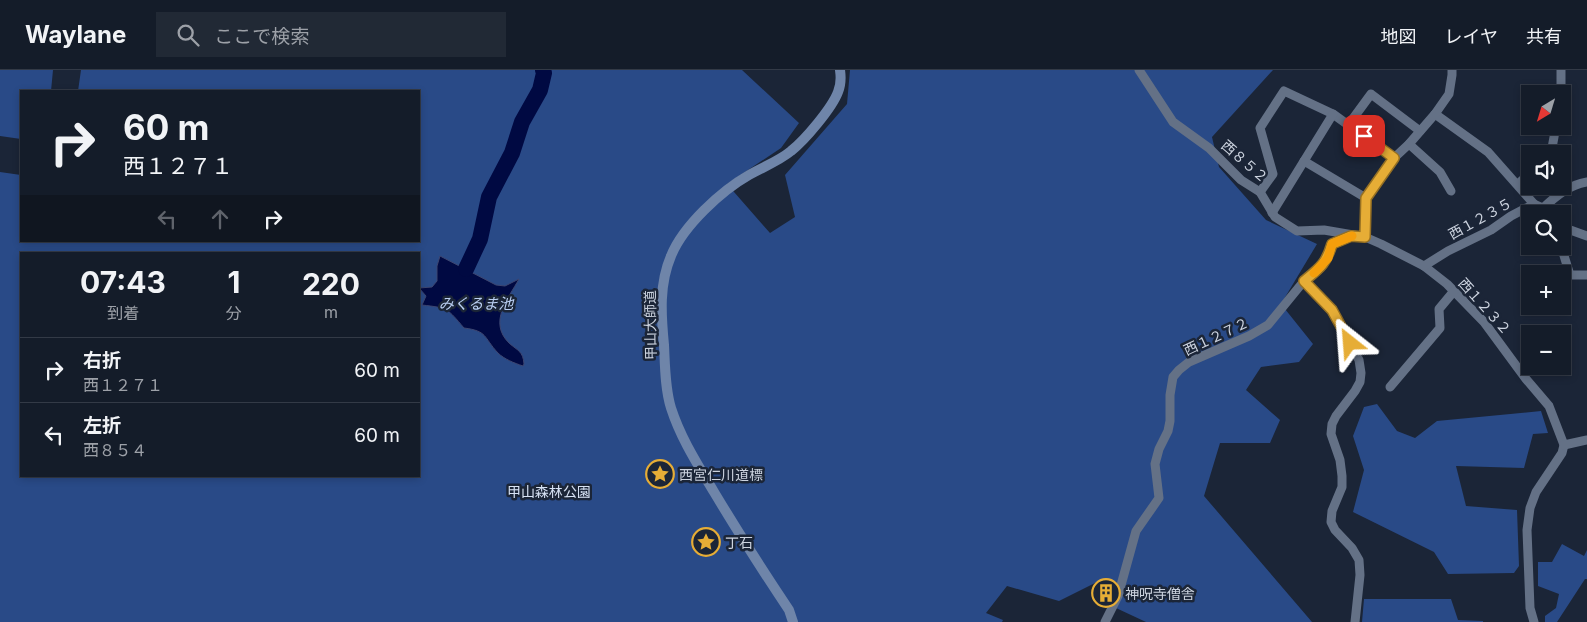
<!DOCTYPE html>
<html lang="ja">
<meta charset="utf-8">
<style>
body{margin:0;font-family:Inter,"Noto Sans JP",sans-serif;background:#212935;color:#f1f3f6;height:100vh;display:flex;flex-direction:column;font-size:19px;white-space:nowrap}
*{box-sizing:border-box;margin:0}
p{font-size:16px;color:#9da1a8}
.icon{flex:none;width:28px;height:28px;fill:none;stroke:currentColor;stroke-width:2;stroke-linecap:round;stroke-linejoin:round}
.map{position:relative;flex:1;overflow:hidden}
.sheet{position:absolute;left:20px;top:182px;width:400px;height:225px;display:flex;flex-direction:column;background:#141c29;border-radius:0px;box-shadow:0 2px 8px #0003,0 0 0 1px #333a46}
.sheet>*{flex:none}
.guide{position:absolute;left:20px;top:20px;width:400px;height:152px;border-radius:0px;box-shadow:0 2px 8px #0003,0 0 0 1px #333a46;background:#141c29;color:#f1f3f6;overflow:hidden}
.needle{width:32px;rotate:218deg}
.controls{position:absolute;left:1521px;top:15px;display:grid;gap:10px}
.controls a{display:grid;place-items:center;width:50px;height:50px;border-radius:0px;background:#141c29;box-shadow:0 2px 8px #0003,0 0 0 1px #333a46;font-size:25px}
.pin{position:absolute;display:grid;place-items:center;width:42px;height:42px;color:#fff;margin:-21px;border-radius:10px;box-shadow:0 2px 8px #0006}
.me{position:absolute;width:55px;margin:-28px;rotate:332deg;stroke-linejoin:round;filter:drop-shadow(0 0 4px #0008)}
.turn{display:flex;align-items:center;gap:18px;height:105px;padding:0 20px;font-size:22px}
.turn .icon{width:65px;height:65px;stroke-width:2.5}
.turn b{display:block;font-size:35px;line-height:42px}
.lanes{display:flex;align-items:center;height:48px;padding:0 20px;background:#0003;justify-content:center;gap:25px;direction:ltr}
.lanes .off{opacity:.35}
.eta{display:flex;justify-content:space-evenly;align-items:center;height:85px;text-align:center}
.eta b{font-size:30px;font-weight:700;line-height:35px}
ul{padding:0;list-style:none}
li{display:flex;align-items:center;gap:15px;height:65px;padding:0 20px;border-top:1px solid #333a46}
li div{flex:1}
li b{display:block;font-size:19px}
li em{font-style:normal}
header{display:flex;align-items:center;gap:30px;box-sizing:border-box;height:70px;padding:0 25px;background:#141c29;border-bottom:1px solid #333a46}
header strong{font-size:24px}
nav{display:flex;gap:28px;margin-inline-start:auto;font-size:18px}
.search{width:350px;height:45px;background:#212935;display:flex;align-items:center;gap:12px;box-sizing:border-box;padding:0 18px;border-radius:0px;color:#9da1a8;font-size:19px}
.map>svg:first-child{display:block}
.green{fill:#294a87;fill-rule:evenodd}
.water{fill:#000942;stroke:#3d4671}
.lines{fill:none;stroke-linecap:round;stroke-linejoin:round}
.river{stroke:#000942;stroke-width:16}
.street{stroke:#647186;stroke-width:9}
.secondary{stroke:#6f85a9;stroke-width:10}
.route-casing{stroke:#967023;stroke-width:12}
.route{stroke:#e6ad36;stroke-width:9}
.slow{stroke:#f59e0b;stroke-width:9}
.labels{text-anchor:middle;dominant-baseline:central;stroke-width:5;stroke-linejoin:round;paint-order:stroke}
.street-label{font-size:14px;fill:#ccd3df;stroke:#1b2537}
.poi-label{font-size:14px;fill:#ccd3df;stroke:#1b2537;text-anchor:start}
.park-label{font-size:14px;fill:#d7e2f4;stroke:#1b2537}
.water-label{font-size:15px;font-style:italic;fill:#bacff3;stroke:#1b2537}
</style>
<header>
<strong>Waylane</strong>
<div class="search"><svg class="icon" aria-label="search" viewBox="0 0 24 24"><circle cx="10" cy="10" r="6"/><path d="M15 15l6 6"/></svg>ここで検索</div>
<nav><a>地図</a><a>レイヤ</a><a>共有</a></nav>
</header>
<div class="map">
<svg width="1587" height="552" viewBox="0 0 1587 552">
<rect width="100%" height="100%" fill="#1b2537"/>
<g class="green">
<path d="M0,0H53L51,21H21V69L0,66Z"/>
<path d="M81,0H742L799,53L781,78L727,114L770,163L795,147L785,105L847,34L850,0H1273L1212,67L1219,97L1266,150L1317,174L1281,234L1313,274L1299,292L1261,297L1246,320L1280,350L1270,373H1220L1204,426L1312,552H1146L1116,538L1125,520L1097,512L1059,531L1007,516L986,543L1003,550L1002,552H0V102L21,105V171H419V21H78ZM21,184H419V406H21Z"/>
<path d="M1377,334L1397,361L1415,368L1437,351L1541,341L1548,363L1533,364L1524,398L1456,396L1466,436L1517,440L1519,496L1514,503L1448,504L1434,482L1353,442L1364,400L1353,366L1364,337Z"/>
<path d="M1562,474L1584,486L1587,480V509H1585L1557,552H1545V546L1556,538L1559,524L1538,516V492H1552Z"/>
<path d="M1364,529H1451L1458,550L1483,551V552H1362Z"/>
</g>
<path class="water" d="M440,186L496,215L505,216L519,209C508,229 488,252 509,273C518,281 523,281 524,294L523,296C514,293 504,289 498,283C483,267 488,261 464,258C447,238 448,238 422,235L426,226L419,218L432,217L437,211V196Z"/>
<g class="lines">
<path class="river" d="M466,199L480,169L489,127L512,83L522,52L540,20L544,3L543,0"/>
<g class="street">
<path d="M1139,0L1173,52L1209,78L1241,110L1260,122L1275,147L1297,161L1324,160L1365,167L1381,174L1424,196L1447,214L1484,252L1526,309L1549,336L1564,375L1562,383L1536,422L1530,438L1527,460L1530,538L1534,552"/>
<path d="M1561,24V0"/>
<path d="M1435,44L1488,82L1534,134"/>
<path d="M1349,54L1371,24L1420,61"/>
<path d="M1409,74L1440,102L1451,121"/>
<path d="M1548,84L1552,78L1556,56"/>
<path d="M1304,91L1366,128"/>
<path d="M1518,114L1530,103"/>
<path d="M1260,122L1273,104L1260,58L1284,21L1333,44L1394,88"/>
<path d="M1543,138C1556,126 1569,115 1587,112"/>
<path d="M1272,143L1333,44"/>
<path d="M1562,157L1587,166"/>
<path d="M1351,166L1332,174C1326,194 1319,198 1304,211L1331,240L1359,290L1361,303L1360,312L1355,321L1336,346L1332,354L1331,364L1340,390L1342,406V417L1332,441L1331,452L1335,460L1352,478L1359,490L1360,505L1355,552"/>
<path d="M1365,167L1366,128L1394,88L1409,74L1435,44L1449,24L1452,5V0"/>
<path d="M1561,176L1570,205H1587"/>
<path d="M1424,196L1448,181L1491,160L1511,146L1534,134L1543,138L1548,144"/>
<path d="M1390,317L1440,258L1439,239L1454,221"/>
<path d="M1564,375L1587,370"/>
<path d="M1105,552L1118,526L1136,461L1159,428L1155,394L1159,379L1168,361L1170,351V325L1173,307L1179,300L1189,292L1249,266L1268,255L1304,211"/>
</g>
<path class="secondary" d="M793,552L789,540C763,501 738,462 714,422C698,395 681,369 671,338C665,319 665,295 664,275C661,244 659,214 671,186C683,156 721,121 749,105C763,97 779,91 791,81C805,70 832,38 838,22C841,15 841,7 840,0"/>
</g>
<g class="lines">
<defs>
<path id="route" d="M1350,273L1332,240L1304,211C1320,198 1326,194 1332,174L1351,166L1365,167L1366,128L1394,88L1364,66"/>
</defs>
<use href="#route" class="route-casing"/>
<use href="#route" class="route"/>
<path class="slow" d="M1314,203L1328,188L1332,174L1352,166"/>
</g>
<defs>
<symbol id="sight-ring" viewBox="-11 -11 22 22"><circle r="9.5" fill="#1b2537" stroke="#e6ad36" stroke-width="1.5"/><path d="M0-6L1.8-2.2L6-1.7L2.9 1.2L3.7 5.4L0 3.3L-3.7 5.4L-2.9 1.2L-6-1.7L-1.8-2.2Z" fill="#e6ad36"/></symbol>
<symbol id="building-ring" viewBox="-11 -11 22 22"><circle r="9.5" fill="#1b2537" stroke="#e6ad36" stroke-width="1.5"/><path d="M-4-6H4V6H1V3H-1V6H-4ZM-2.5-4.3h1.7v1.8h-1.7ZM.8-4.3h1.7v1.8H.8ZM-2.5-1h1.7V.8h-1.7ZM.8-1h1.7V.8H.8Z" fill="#e6ad36"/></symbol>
</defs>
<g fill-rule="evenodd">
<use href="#sight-ring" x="644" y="388" width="32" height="32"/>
<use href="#sight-ring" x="690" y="456" width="32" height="32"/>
<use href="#building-ring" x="1090" y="507" width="32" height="32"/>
</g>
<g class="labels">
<g class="street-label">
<text transform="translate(1245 91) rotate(41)">西８５２</text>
<text transform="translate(1480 148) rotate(-29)">西１２３５</text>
<text transform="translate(1485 236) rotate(48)">西１２３２</text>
<text transform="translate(650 255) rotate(-91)">甲山大師道</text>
<text transform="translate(1216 266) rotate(-25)">西１２７２</text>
</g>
<g class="poi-label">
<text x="679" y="404">西宮仁川道標</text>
<text x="725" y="472">丁石</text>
<text x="1125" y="523">神呪寺僧舎</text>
</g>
<g class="park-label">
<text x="549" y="421">甲山森林公園</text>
</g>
<g class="water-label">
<text x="476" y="233">みくるま池</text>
</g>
</g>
</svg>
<div class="controls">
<a><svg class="needle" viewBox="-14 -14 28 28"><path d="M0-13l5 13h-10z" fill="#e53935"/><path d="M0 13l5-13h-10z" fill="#9da1a8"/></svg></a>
<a><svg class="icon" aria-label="sound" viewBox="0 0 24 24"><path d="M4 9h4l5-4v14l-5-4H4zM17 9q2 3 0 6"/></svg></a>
<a><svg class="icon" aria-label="search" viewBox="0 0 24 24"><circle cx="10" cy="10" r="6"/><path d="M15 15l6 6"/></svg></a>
<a>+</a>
<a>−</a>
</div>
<div class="pin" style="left:1364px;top:66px;background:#d93025"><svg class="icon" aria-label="arrive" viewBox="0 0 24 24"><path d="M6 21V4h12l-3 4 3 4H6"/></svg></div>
<svg class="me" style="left:1350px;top:273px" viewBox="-20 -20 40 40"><path d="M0-17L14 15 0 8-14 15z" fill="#e6ad36" stroke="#fff" stroke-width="4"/></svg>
<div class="guide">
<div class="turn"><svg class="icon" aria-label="right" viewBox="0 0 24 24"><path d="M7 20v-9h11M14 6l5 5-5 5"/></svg><div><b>60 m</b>西１２７１</div></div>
<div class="lanes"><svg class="icon off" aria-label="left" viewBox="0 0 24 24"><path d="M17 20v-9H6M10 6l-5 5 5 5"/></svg><svg class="icon off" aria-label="ahead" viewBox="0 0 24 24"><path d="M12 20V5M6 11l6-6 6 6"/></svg><svg class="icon" aria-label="right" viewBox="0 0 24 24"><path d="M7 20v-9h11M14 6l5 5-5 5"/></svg></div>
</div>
<section class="sheet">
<div class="eta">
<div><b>07:43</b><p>到着</p></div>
<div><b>1</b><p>分</p></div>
<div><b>220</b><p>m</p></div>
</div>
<ul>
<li><svg class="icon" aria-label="right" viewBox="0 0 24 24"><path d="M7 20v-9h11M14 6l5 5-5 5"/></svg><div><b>右折</b><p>西１２７１</p></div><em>60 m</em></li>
<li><svg class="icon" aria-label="left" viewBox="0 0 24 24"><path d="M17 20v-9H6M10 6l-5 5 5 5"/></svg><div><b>左折</b><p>西８５４</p></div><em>60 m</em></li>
</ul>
</section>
</div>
